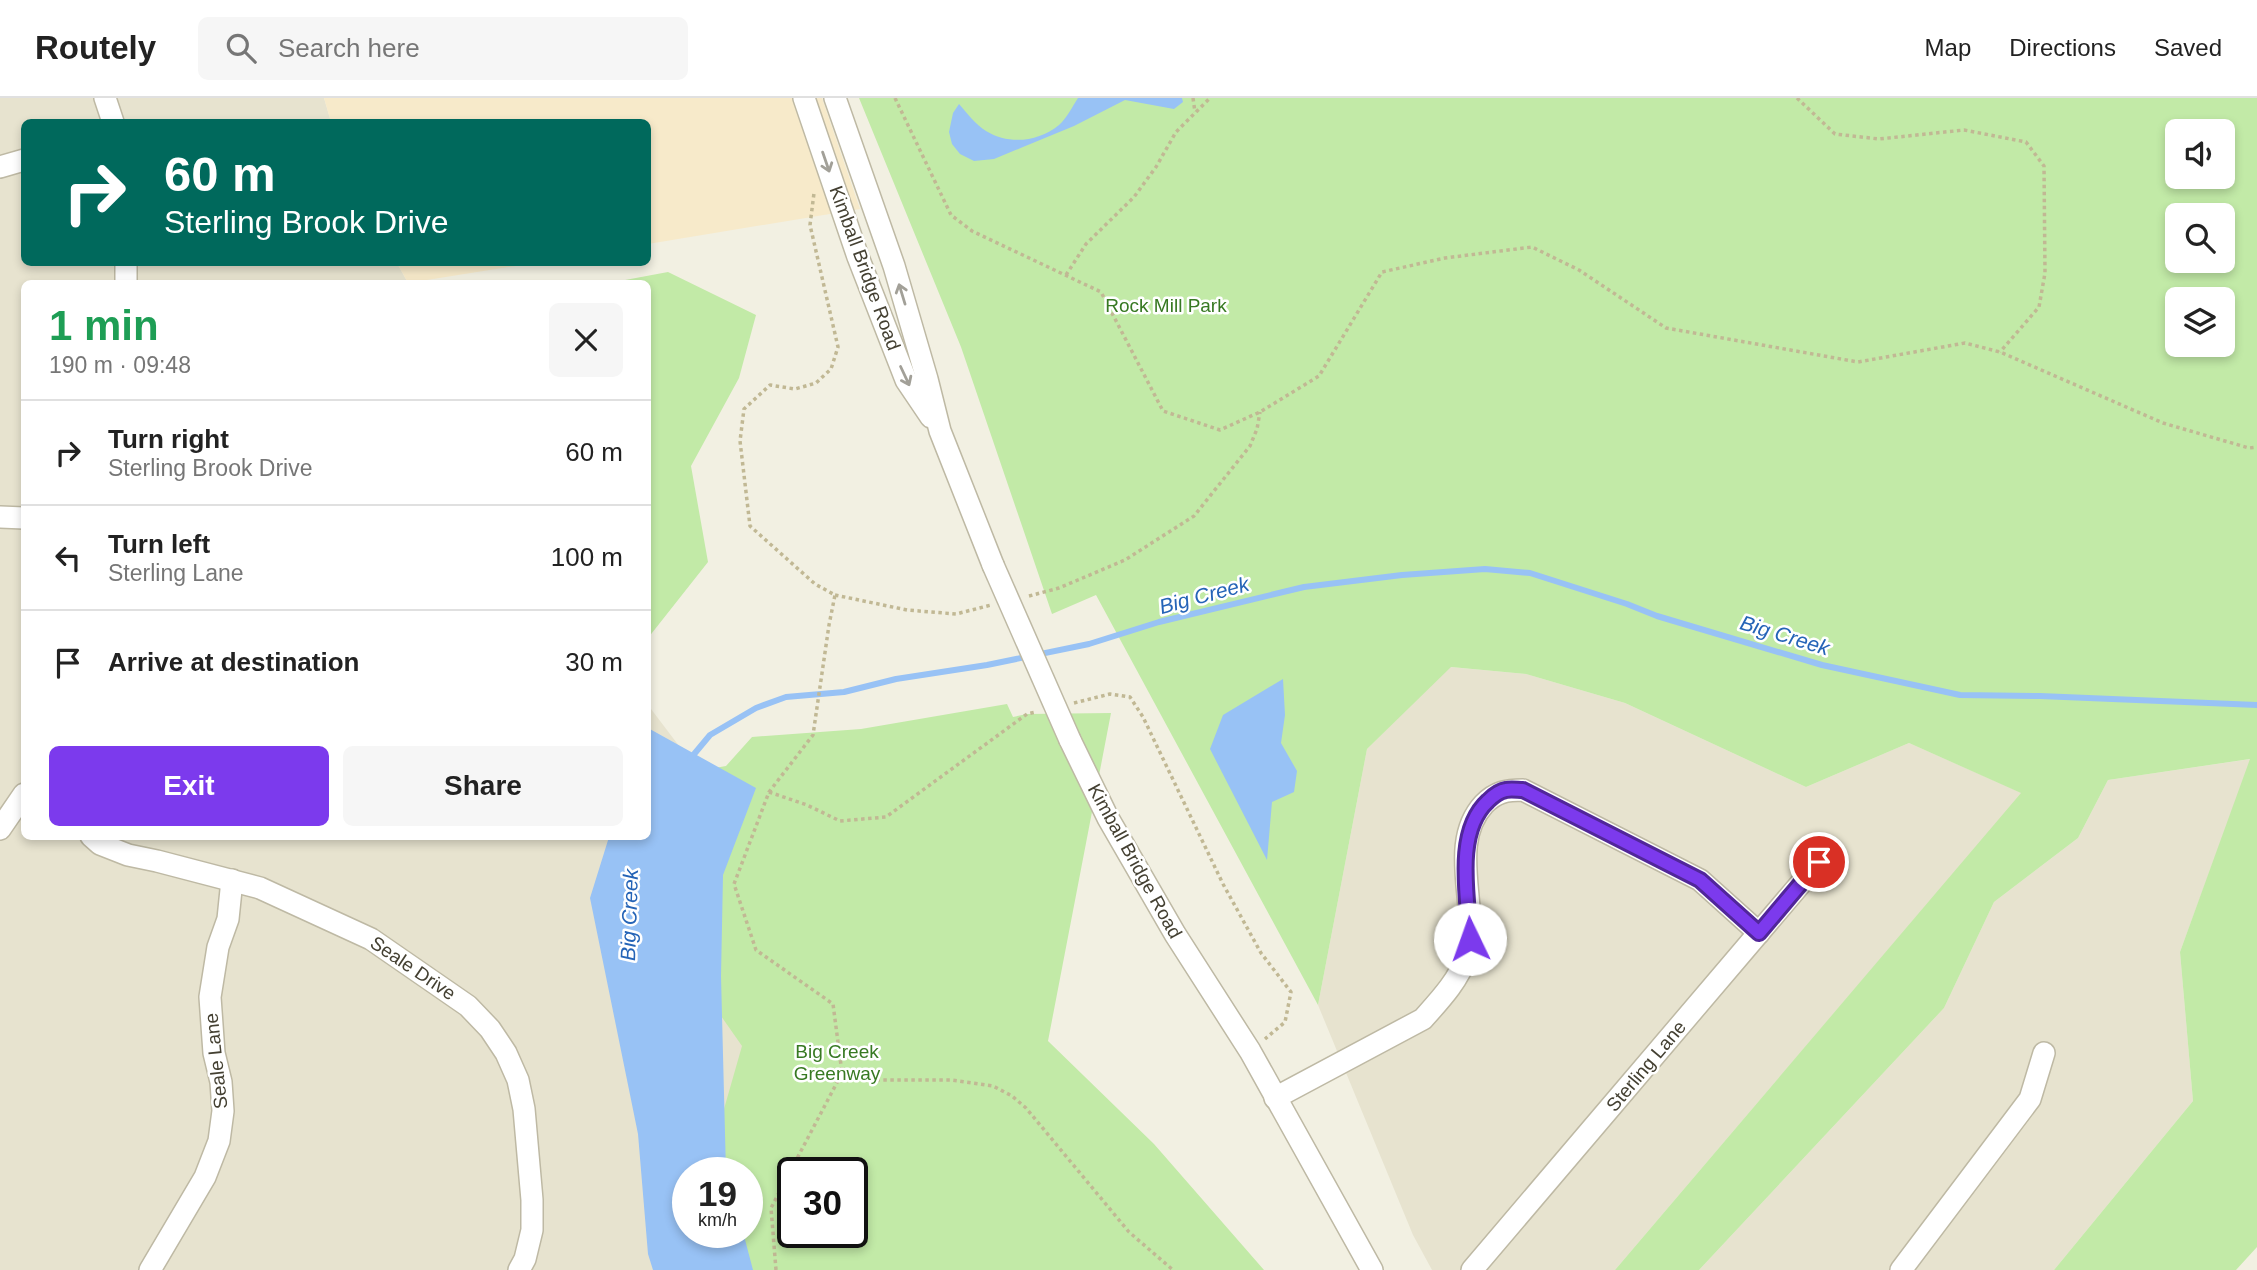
<!DOCTYPE html>
<meta charset="utf-8">
<style>
body{margin:0;font-family:Arial,sans-serif;background:#f6f6f6;color:#222;height:100vh;display:flex;flex-direction:column;font-size:26px;white-space:nowrap}
*{box-sizing:border-box;margin:0}
p{font-size:23px;color:#767676}
.icon{flex:none;width:38px;height:38px;fill:none;stroke:currentColor;stroke-width:2;stroke-linecap:round;stroke-linejoin:round}
.map{position:relative;flex:1;overflow:hidden}
.side{position:absolute;left:21px;top:182px;width:630px;height:560px;display:flex;flex-direction:column;background:#fff;border-radius:10px;box-shadow:0 4px 10px #0003}
.side>*{flex:none}
.top-card{position:absolute;left:21px;top:21px;width:630px;height:147px;border-radius:10px;box-shadow:0 4px 10px #0003;background:#00695c;color:#fff;overflow:hidden}
.buttons{position:absolute;left:2165px;top:21px;display:grid;gap:14px}
.buttons a{display:grid;place-items:center;width:70px;height:70px;border-radius:10px;background:#fff;box-shadow:0 4px 10px #0003;font-size:35px}
.speed{position:absolute;left:672px;top:1059px;display:flex;gap:14px;font-size:35px;font-weight:700;text-align:center}
.speed>*{display:grid;place-content:center;width:91px;height:91px;border-radius:50%;background:#fff;box-shadow:0 4px 10px #0003;line-height:1}
.speed small{font-size:18px;font-weight:400}
.speed .limit{border:4px solid #111;border-radius:10px;background:#fff;color:#111}
.pin{position:absolute;display:grid;place-items:center;width:60px;height:60px;color:#fff;margin:-30px;border:4px solid #fff;border-radius:50%;box-shadow:0 2px 7px #0007}
.me{position:absolute;width:77px;margin:-38px;rotate:357deg;stroke-linejoin:round;filter:drop-shadow(0 0 5px #0008)}
.turn{display:flex;align-items:center;gap:24px;height:147px;padding:0 28px;font-size:32px}
.turn .icon{width:91px;height:91px;stroke-width:2.5}
.turn b{display:block;font-size:49px;line-height:60px}
.round{display:grid;place-items:center;flex:none;width:74px;height:74px;border-radius:10px;background:#f6f6f6}
.head{display:flex;align-items:center;justify-content:space-between;height:119px;padding:0 28px}
h1{font-size:42px;font-weight:600;line-height:52px;color:#1e9e55}
.cta{display:flex;gap:14px;margin-top:auto;padding:14px 28px}
.cta a{flex:1;height:80px;border-radius:10px;background:#7c3aed;color:#fff;font-size:28px;font-weight:600;line-height:80px;text-align:center}
.cta a+a{background:#f6f6f6;color:#222}
ul{padding:0;list-style:none}
li{display:flex;align-items:center;gap:21px;height:105px;padding:0 28px;border-top:2px solid #e0e0e0}
li div{flex:1}
li b{display:block;font-size:26px}
li em{font-style:normal}
header{display:flex;align-items:center;gap:42px;box-sizing:border-box;height:98px;padding:0 35px;background:#fff;border-bottom:2px solid #e0e0e0}
header strong{font-size:33px}
nav{display:flex;gap:38px;margin-inline-start:auto;font-size:24px}
.search{width:490px;height:63px;background:#f6f6f6;display:flex;align-items:center;gap:18px;box-sizing:border-box;padding:0 24px;border-radius:10px;color:#767676;font-size:26px}
.map>svg:first-child{display:block}
.residential{fill:#e7e3cf;fill-rule:evenodd}
.commercial{fill:#f7eaca}
.green{fill:#c2eaa7;fill-rule:evenodd}
.water{fill:#98c2f5}
.lines{fill:none;stroke-linecap:round;stroke-linejoin:round}
.stream{stroke:#98c2f5;stroke-width:6}
.minor-casing{stroke:#beb9a4;stroke-width:24}
.path{stroke:#c1b894;stroke-width:3.5;stroke-dasharray:3.5 3.5;stroke-linecap:butt}
.minor{stroke:#fff;stroke-width:21}
.minor-bridge-casing{stroke:#beb9a4;stroke-width:24;stroke-linecap:butt}
.minor-bridge{stroke:#fff;stroke-width:21}
.oneway{stroke:#a2a098}
.route-casing{stroke:#51269a;stroke-width:18}
.route{stroke:#7c3aed;stroke-width:12}
.labels{text-anchor:middle;dominant-baseline:central;stroke-width:5;stroke-linejoin:round;paint-order:stroke}
.street-label{font-size:19px;fill:#444032;stroke:#fff}
.park-label{font-size:19px;fill:#377922;stroke:#fff}
.water-label{font-size:21px;font-style:italic;fill:#2564b7;stroke:#fff}
</style>
<header>
<strong>Routely</strong>
<div class="search"><svg class="icon" aria-label="search" viewBox="0 0 24 24"><circle cx="10" cy="10" r="6"/><path d="M15 15l6 6"/></svg>Search here</div>
<nav><a>Map</a><a>Directions</a><a>Saved</a></nav>
</header>
<div class="map">
<svg width="2257" height="1172" viewBox="0 0 2257 1172">
<rect width="100%" height="100%" fill="#f2f0e2"/>
<g class="residential">
<path d="M0,0H324L331,24H24V164L397,165L408,185L24,186V738H648V607L698,673L783,886L760,1172H0ZM688,1074H747V1134H688Z"/>
<path d="M1450,569L1526,576L1625,605L1806,689L1909,645L2022,695L1615,1172H1432L1413,1137L1318,907L1367,651Z"/>
<path d="M2251,661L2180,854L2193,1003L2054,1172H1699L1944,910L1994,804L2078,740L2108,682Z"/>
</g>
<g class="commercial">
<path d="M324,0H822L860,111L648,146V24H331Z"/>
<path d="M397,165H534L408,185Z"/>
</g>
<g class="green">
<path d="M859,0H2257V1149L2236,1172H2054L2193,1003L2180,854L2250,661L2108,682L2078,740L1994,804L1944,910L1699,1172H1615L2021,695L1909,645L1806,689L1625,605L1526,576L1451,569L1367,651L1318,907L1096,497L1052,516L961,249ZM2177,33H2222V79H2177ZM2177,117H2222V163H2177ZM2177,201H2222V247H2177Z"/>
<path d="M668,174L756,217L739,280L691,368L708,464L648,540V186L609,185Z"/>
<path d="M1007,606L1013,619L1027,616L1111,615L1048,943L1154,1046L1264,1172H708L700,1134H747V1074H706L742,948L677,855L698,673L726,668L752,639L861,631ZM793,1074H852V1134H793Z"/>
</g>
<g class="water">
<path d="M1078,0H1182L1183,4L1174,11L1125,2L1074,28L1023,49L994,61L974,63L960,56L952,46L949,34L953,15L959,6C967,15 976,27 986,33C1009,47 1038,44 1059,27C1067,20 1072,9 1078,0Z"/>
<path d="M1283,581L1285,617L1281,645L1297,673L1294,694L1272,704L1267,762L1210,651L1223,617Z"/>
<path d="M648,630L756,690L723,777L721,878L726,1074H688V1134H743L753,1172H653L648,1156L638,1036L590,800L609,739L648,738Z"/>
</g>
<g class="lines">
<path class="stream" d="M690,661L710,637L756,610L786,599L844,594L896,581L987,567L1089,546L1159,524L1304,489L1402,477L1485,471L1530,475L1627,506L1657,518L1822,567L1960,597L2040,598L2257,607"/>
<defs>
<g id="minor">
<path d="M105,0L113,24"/>
<path d="M804,0L858,159L906,282L931,319"/>
<path d="M835,0L894,168L927,281L940,333L993,467"/>
<path d="M0,69L24,62"/>
<path d="M126,164V186"/>
<path d="M0,419L24,420"/>
<path d="M1070,642L1108,720L1175,836L1250,953L1372,1172"/>
<path d="M0,731L24,696"/>
<path d="M91,738L100,746L128,757L157,763L260,790L371,841L468,908L490,931L506,955L518,982L524,1011L532,1102V1132L525,1161L519,1172"/>
<path d="M1275,1000L1423,921C1439,903 1459,882 1466,859C1481,812 1446,747 1484,706C1496,694 1506,692 1523,692L1700,782L1759,835"/>
<path d="M150,1172L205,1079L219,1043L223,1013L221,984L214,955L210,899L218,849L228,821L232,782"/>
<path d="M1472,1172L1819,764"/>
<path d="M1901,1172L2030,1001L2044,955"/>
</g>
</defs>
<use href="#minor" class="minor-casing"/>
<g class="path">
<path d="M895,0L951,117L972,133L1101,194L1163,313L1220,332L1260,314L1319,278L1382,174L1445,160L1532,149L1579,172L1666,230L1858,264L1965,245L2000,254L2163,325L2249,350L2257,349"/>
<path d="M1193,0L1195,14"/>
<path d="M1797,0L1835,36L1879,41L1964,32L2026,44L2044,68L2045,175L2039,209L2000,254"/>
<path d="M1066,177L1086,146L1134,99L1156,69L1176,34L1210,0"/>
<path d="M835,497L907,512L956,516L991,507"/>
<path d="M1029,498L1059,490L1125,462L1194,418L1250,348L1257,331L1260,314"/>
<path d="M1074,605L1110,596L1130,599L1143,619L1223,786L1261,855L1291,894L1285,924L1265,941"/>
<path d="M769,694L807,707L840,723L886,719L1027,616L1036,614"/>
<path d="M842,975L878,982H951L993,988L1012,998L1026,1010L1129,1134L1173,1172"/>
<path d="M776,1172L771,1110L842,975L833,906L756,852L734,786L769,694L813,637L829,527L835,497L815,486L750,428L740,343L744,311L770,287L795,291L816,285L831,271L838,249L810,127L814,95"/>
</g>
<use href="#minor" class="minor"/>
<defs>
<path id="minor-bridge" d="M993,467L1070,642"/>
</defs>
<use href="#minor-bridge" class="minor-bridge-casing"/>
<use href="#minor-bridge" class="minor-bridge"/>
</g>
<defs><path id="oneway-shaft" d="M-6 0H5M1.5-3L5.5 0L1.5 3" fill="none" stroke-width="1.6" stroke-linecap="round" stroke-linejoin="round" transform="scale(1.75)"/></defs>
<g class="oneway">
<use href="#oneway-shaft" transform="translate(826 64) rotate(71)"/>
<use href="#oneway-shaft" transform="translate(902 196) rotate(-107)"/>
<use href="#oneway-shaft" transform="translate(905 278) rotate(65)"/>
</g>
<g class="lines">
<defs>
<path id="route" d="M1470,841C1468,800 1454,734 1488,703C1493,698 1499,693 1506,692C1511,691 1518,692 1523,692L1700,782L1759,835L1819,764"/>
</defs>
<use href="#route" class="route-casing"/>
<use href="#route" class="route"/>
</g>
<g class="labels">
<g class="street-label">
<text transform="translate(865 170) rotate(70)">Kimball Bridge Road</text>
<text transform="translate(1135 763) rotate(61)">Kimball Bridge Road</text>
<text transform="translate(413 870) rotate(34)">Seale Drive</text>
<text transform="translate(216 963) rotate(-96)">Seale Lane</text>
<text transform="translate(1646 968) rotate(-50)">Sterling Lane</text>
</g>
<g class="park-label">
<text x="1166" y="207">Rock Mill Park</text>
<text x="837" y="953">Big Creek<tspan x="837" dy="22">Greenway</tspan></text>
</g>
<g class="water-label">
<text transform="translate(1204 497) rotate(-15)">Big Creek</text>
<text transform="translate(1785 537) rotate(17)">Big Creek</text>
<text transform="translate(629 817) rotate(-88)">Big Creek</text>
</g>
</g>
</svg>
<div class="buttons">
<a><svg class="icon" aria-label="sound" viewBox="0 0 24 24"><path d="M4 9h4l5-4v14l-5-4H4zM17 9q2 3 0 6"/></svg></a>
<a><svg class="icon" aria-label="search" viewBox="0 0 24 24"><circle cx="10" cy="10" r="6"/><path d="M15 15l6 6"/></svg></a>
<a><svg class="icon" aria-label="layers" viewBox="0 0 24 24"><path d="M12 4l9 5-9 5-9-5zM3 14l9 5 9-5"/></svg></a>
</div>
<div class="speed"><div>19<small>km/h</small></div><div class="limit">30</div></div>
<div class="pin" style="left:1819px;top:764px;background:#d93025"><svg class="icon" aria-label="arrive" viewBox="0 0 24 24"><path d="M6 21V4h12l-3 4 3 4H6"/></svg></div>
<svg class="me" style="left:1470px;top:841px" viewBox="-20 -20 40 40"><circle r="19" fill="#fff"/><path d="M0-13L10 11 0 6-10 11z" fill="#7c3aed"/></svg>
<div class="top-card">
<div class="turn"><svg class="icon" aria-label="right" viewBox="0 0 24 24"><path d="M7 20v-9h11M14 6l5 5-5 5"/></svg><div><b>60 m</b>Sterling Brook Drive</div></div>
</div>
<section class="side">
<div class="head"><div><h1>1 min</h1><p>190 m · 09:48</p></div><a class="round"><svg class="icon" aria-label="close" viewBox="0 0 24 24"><path d="M6 6l12 12M18 6L6 18"/></svg></a></div>
<ul>
<li><svg class="icon" aria-label="right" viewBox="0 0 24 24"><path d="M7 20v-9h11M14 6l5 5-5 5"/></svg><div><b>Turn right</b><p>Sterling Brook Drive</p></div><em>60 m</em></li>
<li><svg class="icon" aria-label="left" viewBox="0 0 24 24"><path d="M17 20v-9H6M10 6l-5 5 5 5"/></svg><div><b>Turn left</b><p>Sterling Lane</p></div><em>100 m</em></li>
<li><svg class="icon" aria-label="arrive" viewBox="0 0 24 24"><path d="M6 21V4h12l-3 4 3 4H6"/></svg><div><b>Arrive at destination</b></div><em>30 m</em></li>
</ul>
<div class="cta"><a>Exit</a><a>Share</a></div>
</section>
</div>
